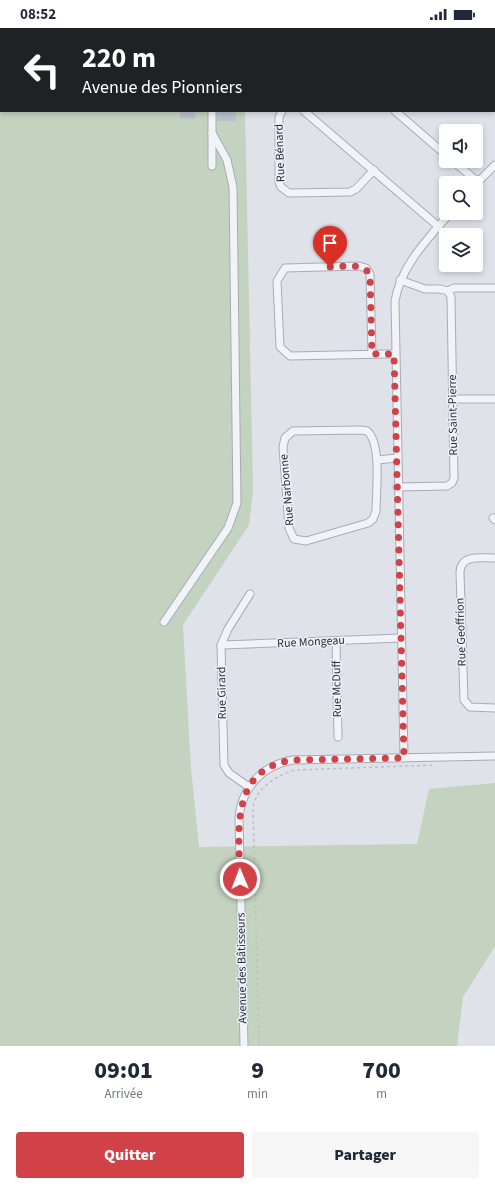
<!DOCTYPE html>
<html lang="fr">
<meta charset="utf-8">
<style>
body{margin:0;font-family:"Source Sans 3",sans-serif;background:#f6f6f7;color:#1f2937;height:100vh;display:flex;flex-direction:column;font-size:15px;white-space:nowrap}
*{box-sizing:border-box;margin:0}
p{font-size:13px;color:#747a83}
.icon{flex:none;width:22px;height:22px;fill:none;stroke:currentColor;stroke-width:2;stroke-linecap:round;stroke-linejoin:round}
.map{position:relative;height:1018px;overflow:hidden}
.details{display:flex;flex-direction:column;background:#fff;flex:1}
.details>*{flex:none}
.hud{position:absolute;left:0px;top:0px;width:495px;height:84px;box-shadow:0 2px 6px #0003;background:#202124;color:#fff;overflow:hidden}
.tools{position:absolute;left:439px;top:96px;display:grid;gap:8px}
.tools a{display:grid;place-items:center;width:44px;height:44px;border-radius:4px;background:#fff;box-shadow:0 2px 6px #0003;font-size:20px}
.pin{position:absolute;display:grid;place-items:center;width:34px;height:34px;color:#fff;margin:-41px -17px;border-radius:50% 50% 50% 0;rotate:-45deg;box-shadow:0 0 4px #0007}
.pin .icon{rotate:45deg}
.me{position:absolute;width:44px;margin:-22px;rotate:359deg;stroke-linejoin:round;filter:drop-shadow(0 0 3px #0008)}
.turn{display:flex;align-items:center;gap:14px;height:84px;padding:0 16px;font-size:18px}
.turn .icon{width:52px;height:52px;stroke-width:2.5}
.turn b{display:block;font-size:28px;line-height:34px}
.eta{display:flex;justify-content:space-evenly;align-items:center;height:68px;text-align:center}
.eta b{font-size:24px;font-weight:800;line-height:28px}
.primary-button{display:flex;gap:8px;margin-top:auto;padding:8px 16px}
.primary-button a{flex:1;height:46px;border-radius:4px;background:#d14148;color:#fff;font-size:16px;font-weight:800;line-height:46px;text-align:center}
.primary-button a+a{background:#f6f6f7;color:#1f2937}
.status{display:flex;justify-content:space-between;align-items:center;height:28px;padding:0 20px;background:#fff;direction:ltr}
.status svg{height:11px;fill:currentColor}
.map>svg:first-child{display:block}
.green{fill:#c3d3c0}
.building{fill:#bcc0cb}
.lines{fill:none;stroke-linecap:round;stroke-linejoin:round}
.minor-casing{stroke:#a8acb6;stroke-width:9}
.path{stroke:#bdc0c7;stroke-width:1.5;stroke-dasharray:3 3;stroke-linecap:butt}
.minor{stroke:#f2f3f7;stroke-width:7}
.route{stroke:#d14148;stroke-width:7;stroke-dasharray:0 12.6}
.labels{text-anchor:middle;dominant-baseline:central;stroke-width:3;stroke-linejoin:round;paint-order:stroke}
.street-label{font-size:12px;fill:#272e40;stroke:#eef1f6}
</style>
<div class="status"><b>08:52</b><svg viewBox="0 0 49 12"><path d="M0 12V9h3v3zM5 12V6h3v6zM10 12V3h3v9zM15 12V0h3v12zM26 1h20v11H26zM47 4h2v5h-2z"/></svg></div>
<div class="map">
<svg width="495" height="1018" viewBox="0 0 495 1018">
<rect width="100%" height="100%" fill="#dfe2e9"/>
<path class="green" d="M0,0H243L1,1V83H245L253,462L249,497L183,597L191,740L199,819L417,816L429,761L495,755V918L463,969L457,1018H0Z"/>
<g class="building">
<path d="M180,83H195V91L180,90Z"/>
<rect x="217" y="83" width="19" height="10"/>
</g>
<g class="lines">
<defs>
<g id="minor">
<path d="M199,0V1"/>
<path d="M297,0L299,1"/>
<path d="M389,0L390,1"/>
<path d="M425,0V1"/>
<path d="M307,1L308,0"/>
<path d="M319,1V0"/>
<path d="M212,83V138"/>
<path d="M282,83L279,89V154L281,159L289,165L350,164L356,161L374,142"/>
<path d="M304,83L439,199"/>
<path d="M395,83L446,127"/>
<path d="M453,133L478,154L495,137"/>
<path d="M400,252L425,261H440L448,263L454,260H495"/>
<path d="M372,326L370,246L366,240L359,238L285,240L277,253L280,319L290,328L386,326H394"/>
<path d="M453,371H495"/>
<path d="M360,402L367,403C382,415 376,464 376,483L373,491L368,495L306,513L294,511L289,500L283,419L285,410L293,403Z"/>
<path d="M377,432L397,430"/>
<path d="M397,459L447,458L452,455L454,450L451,269L448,263"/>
<path d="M493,490L495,492"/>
<path d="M495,530C482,530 461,526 460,544L464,672L470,679L495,680"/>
<path d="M164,594L228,500L237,475L233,159L227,132L212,105"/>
<path d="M336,613L338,709"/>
<path d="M221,617L401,610"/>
<path d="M404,730L395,273C401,237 428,211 450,185"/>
<path d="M249,759L229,745L224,737L221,617L228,601L250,566"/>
<path d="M244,1018L239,789C242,759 263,737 293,732L495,728"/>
</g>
</defs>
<use href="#minor" class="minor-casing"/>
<path class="path" d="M259,1018L253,781C254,761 277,747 295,742L435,737"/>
<use href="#minor" class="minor"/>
</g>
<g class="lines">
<path class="route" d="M240,851C239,804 229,741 293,732L404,730L394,326H372L370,246C361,234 344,239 330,239"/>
</g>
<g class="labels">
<g class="street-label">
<text transform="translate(280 125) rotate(-92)">Rue Bénard</text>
<text transform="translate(453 387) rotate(-91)">Rue Saint-Pierre</text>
<text transform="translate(287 462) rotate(-95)">Rue Narbonne</text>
<text transform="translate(461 604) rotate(-92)">Rue Geoffrion</text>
<text transform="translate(311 614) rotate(-3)">Rue Mongeau</text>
<text transform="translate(337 661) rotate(-91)">Rue McDuff</text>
<text transform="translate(222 665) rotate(-91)">Rue Girard</text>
<text transform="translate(242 940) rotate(-91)">Avenue des Bâtisseurs</text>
</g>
</g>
</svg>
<div class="tools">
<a><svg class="icon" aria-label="sound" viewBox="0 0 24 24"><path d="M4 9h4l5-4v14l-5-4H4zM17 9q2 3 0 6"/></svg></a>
<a><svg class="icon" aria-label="search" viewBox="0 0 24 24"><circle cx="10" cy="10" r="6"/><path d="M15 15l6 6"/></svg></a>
<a><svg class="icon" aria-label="layers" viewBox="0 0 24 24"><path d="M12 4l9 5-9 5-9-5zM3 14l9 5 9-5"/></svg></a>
</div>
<div class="pin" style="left:330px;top:239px;background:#d93025"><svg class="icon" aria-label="arrive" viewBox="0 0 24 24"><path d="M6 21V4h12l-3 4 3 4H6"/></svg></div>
<svg class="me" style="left:240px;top:851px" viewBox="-20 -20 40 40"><circle r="17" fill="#d14148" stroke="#fff" stroke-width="3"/><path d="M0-11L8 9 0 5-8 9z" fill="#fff"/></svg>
<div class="hud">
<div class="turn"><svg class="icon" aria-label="left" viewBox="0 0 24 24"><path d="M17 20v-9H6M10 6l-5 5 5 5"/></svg><div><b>220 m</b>Avenue des Pionniers</div></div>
</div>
</div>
<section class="details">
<div class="eta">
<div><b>09:01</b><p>Arrivée</p></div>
<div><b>9</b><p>min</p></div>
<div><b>700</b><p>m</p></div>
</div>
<div class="primary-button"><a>Quitter</a><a>Partager</a></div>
</section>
